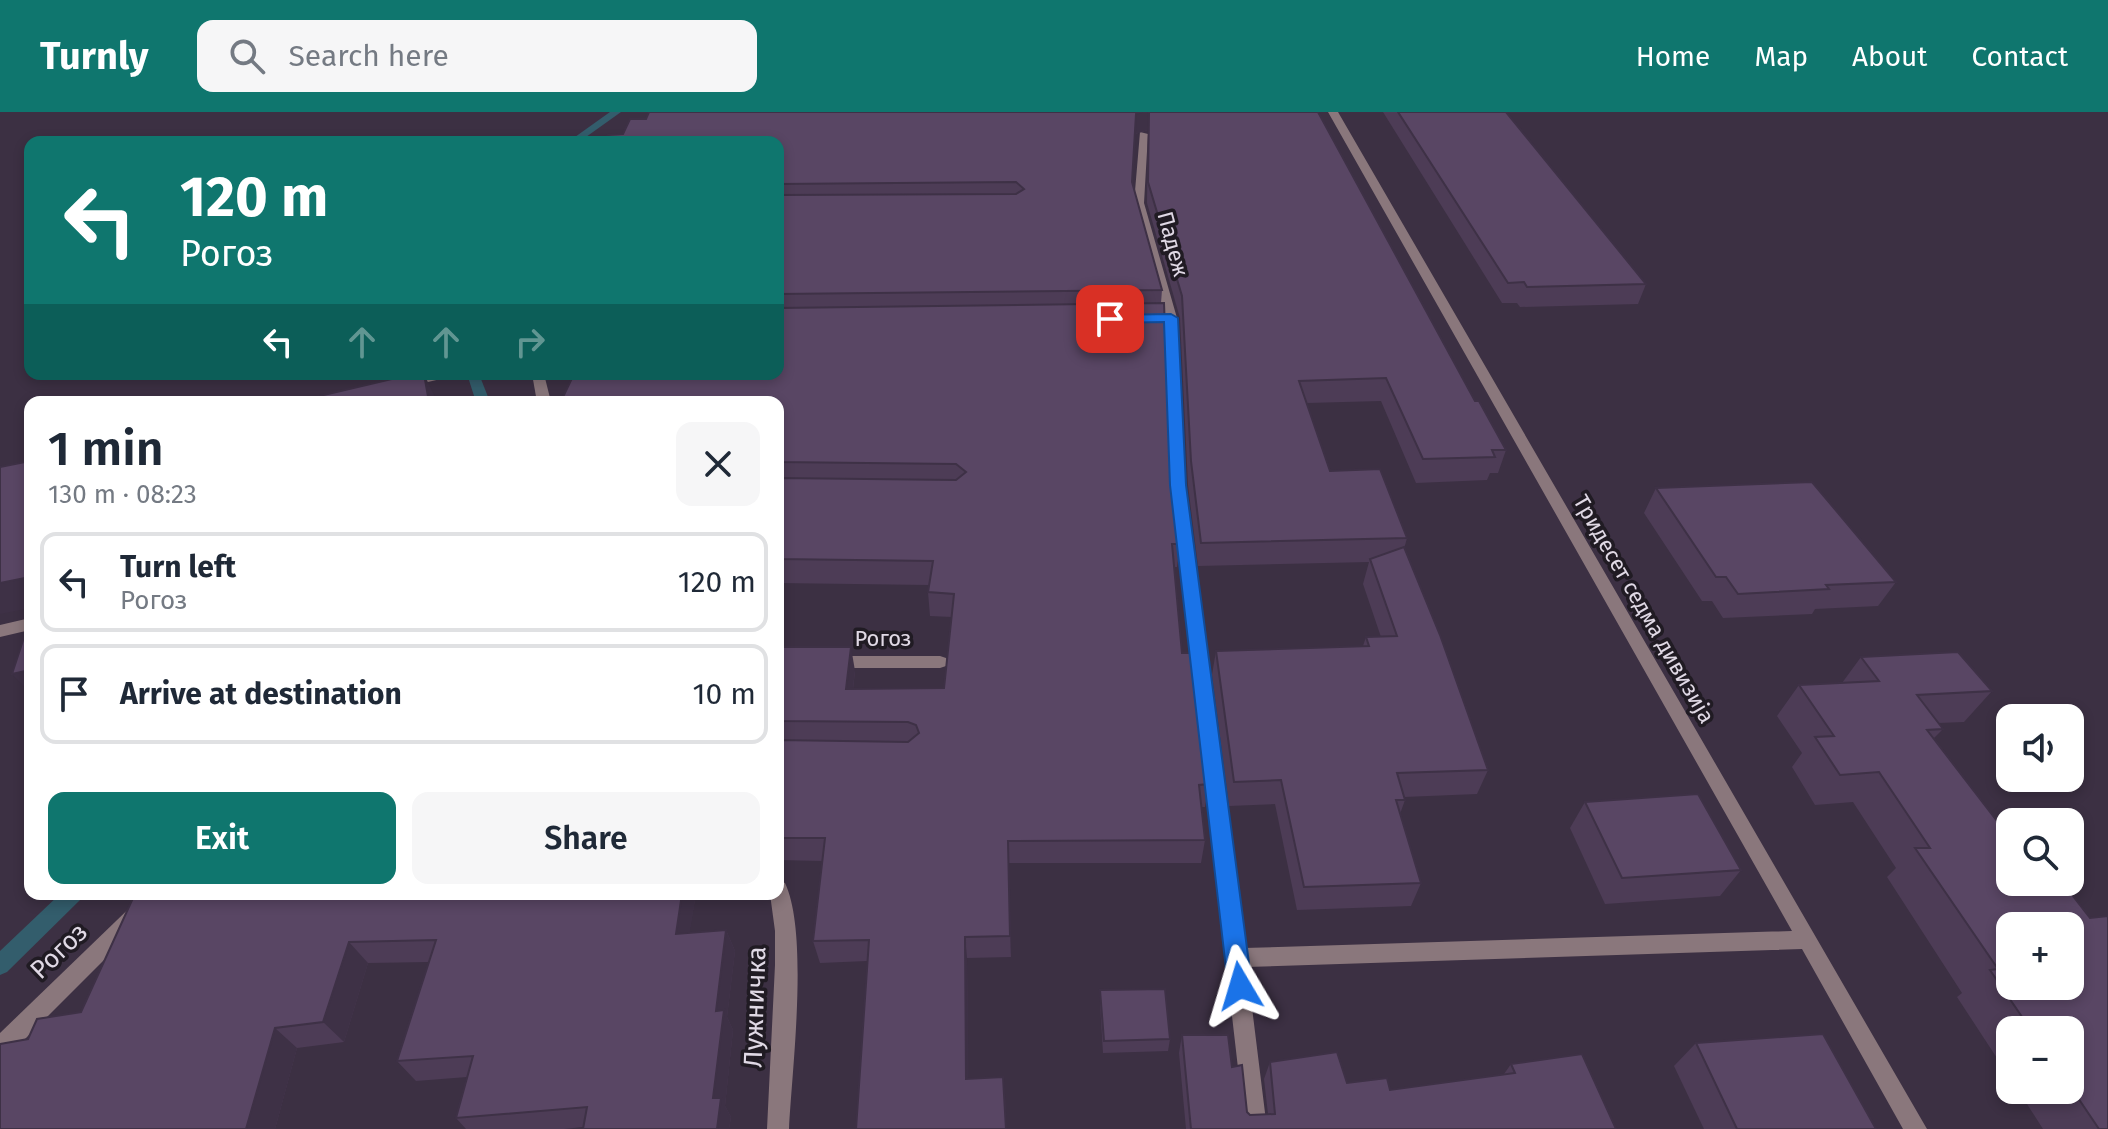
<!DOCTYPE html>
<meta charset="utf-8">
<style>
body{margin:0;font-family:"Fira Sans",sans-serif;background:#f6f6f7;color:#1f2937;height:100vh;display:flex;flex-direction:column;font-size:30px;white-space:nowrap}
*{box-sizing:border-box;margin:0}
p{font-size:26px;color:#747a83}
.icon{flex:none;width:44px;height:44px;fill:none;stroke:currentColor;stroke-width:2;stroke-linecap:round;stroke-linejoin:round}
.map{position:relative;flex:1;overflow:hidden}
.drawer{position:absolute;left:24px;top:284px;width:760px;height:504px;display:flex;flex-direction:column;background:#fff;border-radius:16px;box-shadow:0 4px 12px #0003}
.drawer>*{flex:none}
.top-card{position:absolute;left:24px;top:24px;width:760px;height:244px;border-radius:16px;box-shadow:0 4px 12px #0003;background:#0f766e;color:#fff;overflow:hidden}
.fabs{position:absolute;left:1996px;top:592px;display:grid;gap:16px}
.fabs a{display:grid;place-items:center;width:88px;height:88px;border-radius:16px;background:#fff;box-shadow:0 4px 12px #0003;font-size:40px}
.pin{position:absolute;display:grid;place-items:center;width:68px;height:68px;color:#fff;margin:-34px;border-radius:16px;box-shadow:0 4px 12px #0006}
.me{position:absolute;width:88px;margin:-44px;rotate:353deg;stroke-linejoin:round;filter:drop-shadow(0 0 6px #0008)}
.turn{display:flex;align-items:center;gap:28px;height:168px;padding:0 24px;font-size:36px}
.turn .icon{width:104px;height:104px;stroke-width:2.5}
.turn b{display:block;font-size:56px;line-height:68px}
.lanes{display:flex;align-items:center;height:76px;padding:0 24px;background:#0003;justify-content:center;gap:40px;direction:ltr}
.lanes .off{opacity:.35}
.round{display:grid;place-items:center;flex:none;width:84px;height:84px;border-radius:16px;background:#f6f6f7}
.head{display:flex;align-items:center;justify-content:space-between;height:136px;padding:0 24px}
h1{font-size:48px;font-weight:600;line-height:60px}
.primary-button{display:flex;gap:16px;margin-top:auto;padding:16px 24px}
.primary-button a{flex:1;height:92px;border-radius:16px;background:#0f766e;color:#fff;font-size:32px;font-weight:600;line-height:92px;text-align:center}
.primary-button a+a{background:#f6f6f7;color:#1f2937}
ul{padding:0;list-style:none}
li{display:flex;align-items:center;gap:24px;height:100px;margin:0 16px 12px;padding:0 8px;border:4px solid #e0e1e3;border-radius:16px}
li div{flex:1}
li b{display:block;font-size:30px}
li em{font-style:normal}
header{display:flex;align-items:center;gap:48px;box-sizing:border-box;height:112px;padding:0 40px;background:#0f766e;color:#fff}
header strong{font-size:38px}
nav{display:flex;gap:44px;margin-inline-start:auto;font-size:28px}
.search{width:560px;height:72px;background:#f6f6f7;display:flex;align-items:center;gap:20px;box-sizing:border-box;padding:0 28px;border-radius:16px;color:#747a83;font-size:30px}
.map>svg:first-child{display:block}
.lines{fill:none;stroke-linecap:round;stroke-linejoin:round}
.stream{fill:#335d6c;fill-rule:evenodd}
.minor{fill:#8a777c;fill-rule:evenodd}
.wall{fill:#4d3c56;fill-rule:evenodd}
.shaded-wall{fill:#3e3146}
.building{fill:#594664;stroke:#3e3146;stroke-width:2;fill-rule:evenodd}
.route{fill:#1a73e8;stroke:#114b97;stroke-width:2}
.labels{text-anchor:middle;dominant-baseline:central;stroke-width:7;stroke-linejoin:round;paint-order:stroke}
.street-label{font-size:22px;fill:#e0d9e5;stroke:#201b23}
.near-street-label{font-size:26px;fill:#e0d9e5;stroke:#201b23}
</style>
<header>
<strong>Turnly</strong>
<div class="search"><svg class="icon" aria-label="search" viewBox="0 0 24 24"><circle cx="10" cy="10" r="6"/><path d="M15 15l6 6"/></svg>Search here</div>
<nav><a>Home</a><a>Map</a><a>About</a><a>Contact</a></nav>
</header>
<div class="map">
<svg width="2108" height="1017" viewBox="0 0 2108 1017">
<rect width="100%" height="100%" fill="#3c3043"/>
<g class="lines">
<g class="stream">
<path d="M610,0H621L579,30H568Z"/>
<path d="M467,262H479L490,290H476Z"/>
<path d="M60,782H83L80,788L7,860L0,863V839Z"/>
</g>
<g class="minor">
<path d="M1328,0H1338L1927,1017H1903L1802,837L1247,855L1267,1017H1245L1171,373L1165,206L1134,91L1140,20L1148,22L1144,91L1177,206L1185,373L1244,836L1792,819Z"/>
<path d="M429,262H451L449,265L407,275L401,271L402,268Z"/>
<path d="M532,262H544L551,290H537Z"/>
<path d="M30,506V518L0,525V513Z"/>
<path d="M834,544H940L946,546L948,550L946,554L940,556H834L828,554L826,550L828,546Z"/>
<path d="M778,768L785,771C809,822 792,957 789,1017H767L775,853V819L770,782H778Z"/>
<path d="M144,782H167L164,788L8,944L0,947V921Z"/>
</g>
</g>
<g class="wall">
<path d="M1318,0L1475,289L1506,338L1498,361H1490L1487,368L1416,371L1381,289L1307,291L1330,359L1407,426L1404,437L1488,658L1477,682L1404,685L1405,688L1400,702L1421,771L1411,794L1297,798L1275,692L1229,694L1212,563L1216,539L1363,534L1366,525H1381L1363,472L1369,450L1198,454L1188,373L1180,206L1147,91L1148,18L1135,22L1132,70L1162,178L1161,191L1170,350L1180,432L1177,455H1174L1182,541L1209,672L1205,695H1201L1205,728L1201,751H1009L1011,845L967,846L968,967L1005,984L1006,1017L867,849L820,851L813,829L823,749L778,748V535L855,559L853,577L944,576L952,505L930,504L928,480L929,473L778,471V290H565L563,285L778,262V30Z"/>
<path d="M1383,0H1506L1646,172L1638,192L1520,195L1517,191H1502Z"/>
<path d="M1656,376L1896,470L1878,494L1815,497L1812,502L1723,506L1712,489H1702L1644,401Z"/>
<path d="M1958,540L1992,579L1964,610L1938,611L1943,617L1934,626L2010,726V770H2062L2090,806L2108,804V1017H2043L2018,978H2070V918H2010V966L1957,885L1962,881L1887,765L1896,756L1853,690L1815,693L1792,655L1802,641L1777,604L1799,573L1842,571L1861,545ZM2010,814H2070V874H2010Z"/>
<path d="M1585,690L1741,758L1720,784L1605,792L1570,716Z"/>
<path d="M174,782H696L689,821L726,818L735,839L727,905L733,918L725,994L731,1005L729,1017H583V1015L564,1017H466L456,1006L467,965L416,969L397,949L429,850L368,851L344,930L297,936L275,1017H0L28,927L81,900Z"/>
<path d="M1100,878L1170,927L1168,939L1103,941L1100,891Z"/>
<path d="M1182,923L1232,955L1247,1000L1250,1003L1268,1002L1264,967L1270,950L1347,971L1390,978L1504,962L1511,952L1616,1017H1186L1179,941Z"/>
<path d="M1696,931L1876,1017H1704L1674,954Z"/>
</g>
<g class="shaded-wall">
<path d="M1142,0H1149L1148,18L1135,22L1136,2Z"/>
<path d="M424,262L435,285L436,290H429Z"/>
<path d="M30,465V496L0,502V471Z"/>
<path d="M851,535L855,559L850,600L846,577Z"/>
<path d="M30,558V581L12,562Z"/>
<path d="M1008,729L1009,751L1011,845L1010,824Z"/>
<path d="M682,782H696L686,843L676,822Z"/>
<path d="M726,818L735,839L727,905L733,918L725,994L731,1005L729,1017H717L713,986L716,899Z"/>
<path d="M965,825L967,846L969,986L966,967Z"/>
<path d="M349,830L368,851L344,930L323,910Z"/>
<path d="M275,916L297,936L275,1017H246Z"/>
</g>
<g class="building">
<path d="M649,0H1142L1136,2L1132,70L1162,178L778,182V83L1016,82L1024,77L1016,70L778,72V30H602L608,23L623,22L630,7H646Z"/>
<path d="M1149,0H1318L1475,289H1479L1506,338H1492L1495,345L1423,347L1386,266L1299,269L1330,359L1380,357L1407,426L1201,431L1191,349L1182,184L1148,70Z"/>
<path d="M1398,0H1506L1646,172L1527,175L1524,170L1508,171Z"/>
<path d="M1164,191L1170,350L1180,432H1172L1182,541H1193L1209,672L1199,673L1205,728L1008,729L1010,824L965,825L966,967L1003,965L1006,1017H856L869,828L813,829L825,726H778V628L908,630L919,621L916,613L908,610L778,609V535H851L846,577L944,576L954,482L928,480L933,449L778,447V366L956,368L966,360L956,352L778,350V290H577L580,285H563L574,262H778V196Z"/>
<path d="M413,262H424L429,290H294Z"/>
<path d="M30,349V465L0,471V355Z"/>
<path d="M1812,370L1896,470L1826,473L1829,477L1738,482L1726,465H1716L1656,376Z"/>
<path d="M1404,435L1440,523L1488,658L1397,661L1405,688H1396L1421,771L1304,775L1281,668L1234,670L1216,539L1369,534L1366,525L1397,524L1370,447Z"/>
<path d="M30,507V558L12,562Z"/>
<path d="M1958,540L1992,579L1917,583L1943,617L1927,618L2010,726V770H2062L2090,806L2108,804V1017H2099L2070,974V918H2031L1990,858L1998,857L1915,736H1930L1879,660L1840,663L1815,625L1834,624L1799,573L1879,569L1861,545ZM2010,814H2070V874H2010Z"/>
<path d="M1698,682L1741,758L1622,766L1585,690Z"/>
<path d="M174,782H682L676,822L726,818L716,899L724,898L713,986H721L717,1017H583L587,995L456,1006L473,944L397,949L436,828L349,830L323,910L275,916L246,1017H0V932L28,927L37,907L81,900L133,786Z"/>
<path d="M1165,877L1170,927L1104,929L1100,878Z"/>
<path d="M1823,922L1876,1017H1737L1696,931Z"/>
<path d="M1182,923H1228L1232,955L1242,953L1247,1000L1250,1003L1275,1002L1270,950L1337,940L1347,971L1387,966L1390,978L1515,961L1511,952L1582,942L1616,1017H1191Z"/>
</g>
<path class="route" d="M1171,202L1178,206L1186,373L1252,874L1248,882L1240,886L1231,882L1228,874L1170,373L1164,210L1110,211L1104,207L1110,203Z"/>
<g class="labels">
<g class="street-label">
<text transform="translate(1173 132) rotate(75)">Падеж</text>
<text transform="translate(1644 497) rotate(60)">Тридесет седма дивизија</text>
<text x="883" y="526">Рогоз</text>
</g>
<g class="near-street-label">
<text transform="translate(59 839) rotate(-44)">Рогоз</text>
<text transform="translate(755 895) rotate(-88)">Лужничка</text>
</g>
</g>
</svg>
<div class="fabs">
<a><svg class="icon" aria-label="sound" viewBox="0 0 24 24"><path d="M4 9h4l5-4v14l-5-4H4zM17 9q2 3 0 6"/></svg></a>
<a><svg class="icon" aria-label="search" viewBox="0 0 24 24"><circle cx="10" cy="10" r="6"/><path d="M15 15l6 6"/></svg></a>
<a>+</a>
<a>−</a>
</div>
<div class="pin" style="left:1110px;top:207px;background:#d93025"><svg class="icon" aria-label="arrive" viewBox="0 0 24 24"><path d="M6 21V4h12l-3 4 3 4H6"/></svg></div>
<svg class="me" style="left:1240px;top:874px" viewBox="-20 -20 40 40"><path d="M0-17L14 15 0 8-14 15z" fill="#1a73e8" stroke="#fff" stroke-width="4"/></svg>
<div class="top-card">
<div class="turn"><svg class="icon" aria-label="left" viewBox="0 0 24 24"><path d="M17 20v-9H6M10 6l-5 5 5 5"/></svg><div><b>120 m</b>Рогоз</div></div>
<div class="lanes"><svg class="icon" aria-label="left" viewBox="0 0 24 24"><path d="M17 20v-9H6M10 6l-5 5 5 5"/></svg><svg class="icon off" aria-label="ahead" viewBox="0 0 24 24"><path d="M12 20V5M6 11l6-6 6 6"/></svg><svg class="icon off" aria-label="ahead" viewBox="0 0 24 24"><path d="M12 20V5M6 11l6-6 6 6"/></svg><svg class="icon off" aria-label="right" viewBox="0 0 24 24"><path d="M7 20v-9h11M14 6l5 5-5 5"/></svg></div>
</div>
<section class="drawer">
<div class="head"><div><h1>1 min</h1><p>130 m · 08:23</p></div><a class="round"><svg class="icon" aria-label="close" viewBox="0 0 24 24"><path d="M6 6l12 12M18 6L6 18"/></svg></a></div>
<ul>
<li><svg class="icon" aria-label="left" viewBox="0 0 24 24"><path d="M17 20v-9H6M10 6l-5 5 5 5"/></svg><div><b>Turn left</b><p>Рогоз</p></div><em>120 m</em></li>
<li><svg class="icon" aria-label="arrive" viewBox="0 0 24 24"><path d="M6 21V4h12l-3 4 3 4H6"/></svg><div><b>Arrive at destination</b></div><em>10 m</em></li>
</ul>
<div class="primary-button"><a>Exit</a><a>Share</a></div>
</section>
</div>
